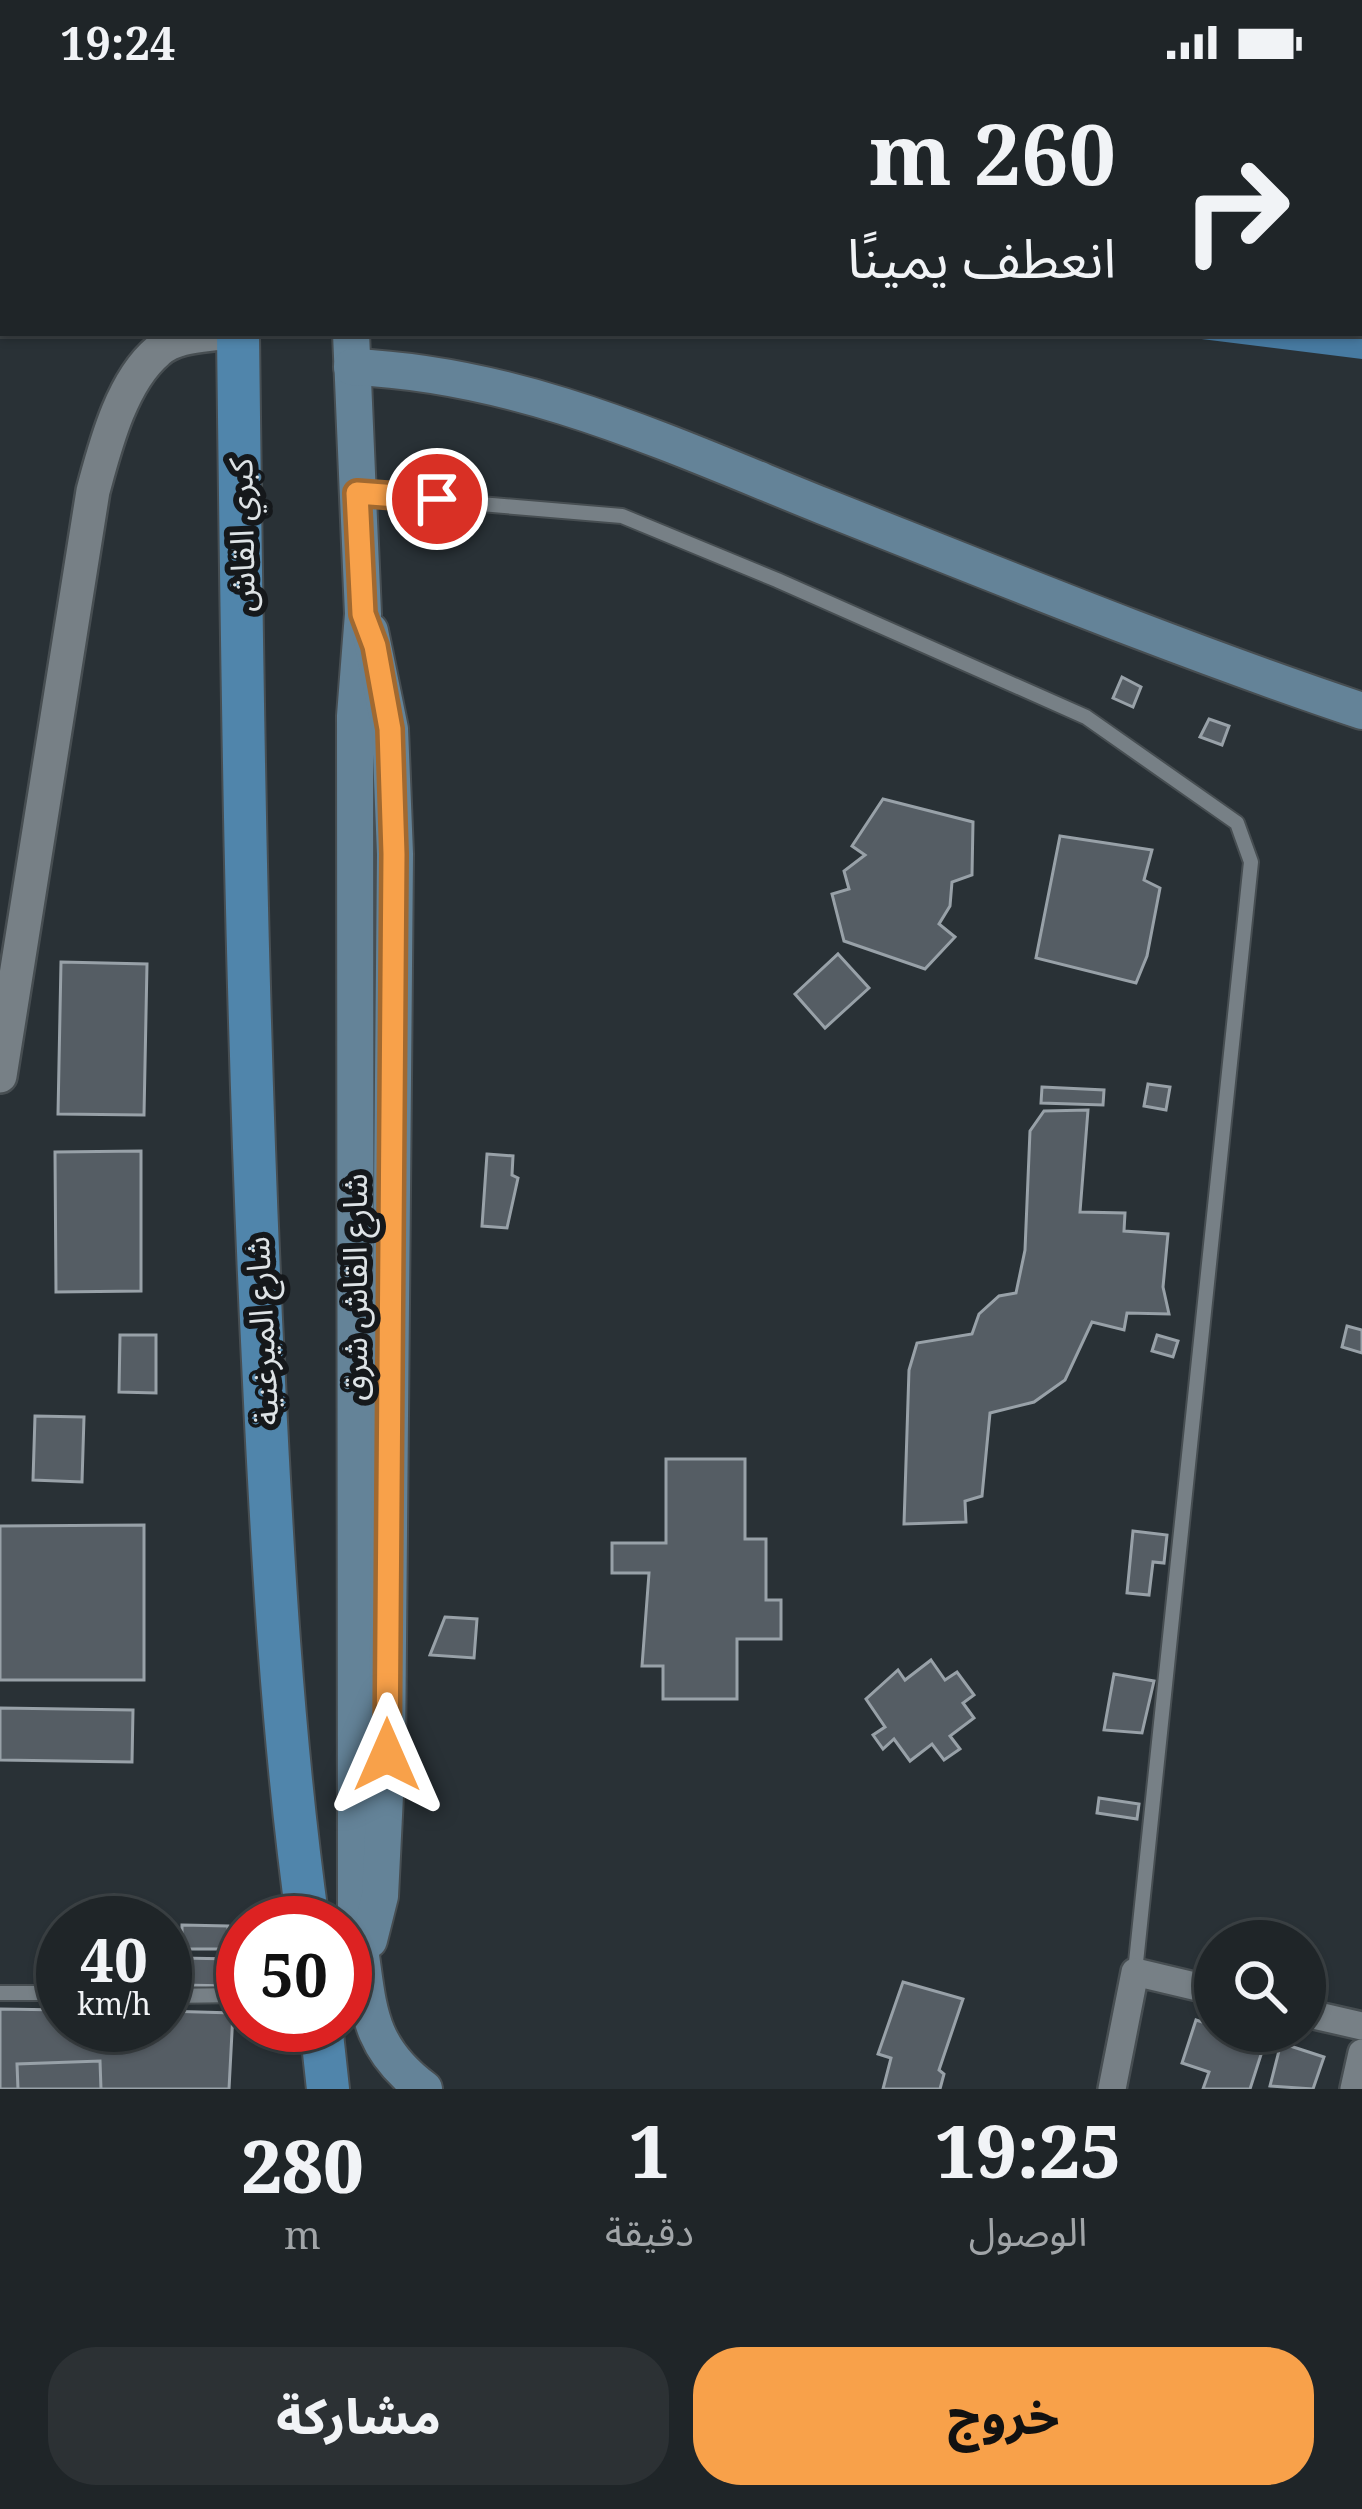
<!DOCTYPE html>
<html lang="ar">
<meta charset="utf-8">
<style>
body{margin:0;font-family:"Noto Serif","Noto Sans Arabic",serif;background:#2c3134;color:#f1f3f6;direction:rtl;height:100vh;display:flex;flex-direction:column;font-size:45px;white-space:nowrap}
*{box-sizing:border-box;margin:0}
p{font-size:39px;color:#a1a5a8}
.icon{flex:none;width:66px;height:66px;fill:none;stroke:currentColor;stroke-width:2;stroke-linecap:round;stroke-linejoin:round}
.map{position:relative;height:2005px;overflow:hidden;direction:ltr}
.side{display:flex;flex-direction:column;background:#1f2528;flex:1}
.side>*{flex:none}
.hud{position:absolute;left:0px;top:0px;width:1362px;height:252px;box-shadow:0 3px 9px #0004,0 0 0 3px #3c4245;direction:rtl;background:#1f2528;color:#f1f3f6;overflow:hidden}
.tools{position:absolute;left:1194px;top:1836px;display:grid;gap:24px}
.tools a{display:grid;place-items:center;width:132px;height:132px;border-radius:50%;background:#1f2528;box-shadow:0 3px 9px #0004,0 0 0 3px #3c4245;font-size:60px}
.speed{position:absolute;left:36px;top:1812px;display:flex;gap:24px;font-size:60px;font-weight:700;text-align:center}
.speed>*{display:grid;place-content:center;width:156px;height:156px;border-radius:50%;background:#1f2528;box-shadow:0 3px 9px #0004,0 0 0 3px #3c4245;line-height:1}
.speed small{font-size:30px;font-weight:400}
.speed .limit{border:18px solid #d22;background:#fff;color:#111}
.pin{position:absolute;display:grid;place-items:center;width:102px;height:102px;color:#fff;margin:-51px;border:6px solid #fff;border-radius:50%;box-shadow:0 3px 12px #0007}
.me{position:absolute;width:132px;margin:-66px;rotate:0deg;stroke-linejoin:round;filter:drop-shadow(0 0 9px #0008)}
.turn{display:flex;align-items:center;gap:42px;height:252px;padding:0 48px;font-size:54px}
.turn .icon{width:156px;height:156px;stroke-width:2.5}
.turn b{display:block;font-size:84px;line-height:102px}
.eta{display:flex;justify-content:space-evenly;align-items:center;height:204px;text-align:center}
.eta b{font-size:72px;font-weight:800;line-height:84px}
.button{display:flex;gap:24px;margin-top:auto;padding:24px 48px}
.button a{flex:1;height:138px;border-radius:48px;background:#f8a14a;color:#111;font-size:48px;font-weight:800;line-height:138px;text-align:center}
.button a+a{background:#2c3134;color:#f1f3f6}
.status{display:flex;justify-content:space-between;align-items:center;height:84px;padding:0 60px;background:#1f2528;direction:ltr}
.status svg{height:33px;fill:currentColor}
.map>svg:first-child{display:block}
.water{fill:#477aa1}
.building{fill:#555d64;stroke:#98a1a8;stroke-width:3}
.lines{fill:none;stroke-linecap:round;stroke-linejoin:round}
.service-casing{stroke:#474e52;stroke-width:18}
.minor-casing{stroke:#474e52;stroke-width:32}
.tertiary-casing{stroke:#474e52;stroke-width:38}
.secondary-casing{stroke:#474e52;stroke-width:40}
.primary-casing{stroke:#474e52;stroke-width:46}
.service{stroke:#778086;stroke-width:14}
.minor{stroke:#778086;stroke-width:27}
.tertiary{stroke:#778086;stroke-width:33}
.secondary{stroke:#648398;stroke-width:36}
.primary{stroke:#5085ab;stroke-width:42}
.route-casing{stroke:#a16930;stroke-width:30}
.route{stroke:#f8a14a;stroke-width:21}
.labels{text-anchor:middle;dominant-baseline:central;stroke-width:12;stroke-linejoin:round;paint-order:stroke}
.street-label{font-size:33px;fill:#dee3e6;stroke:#15181b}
</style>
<div class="status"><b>19:24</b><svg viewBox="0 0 49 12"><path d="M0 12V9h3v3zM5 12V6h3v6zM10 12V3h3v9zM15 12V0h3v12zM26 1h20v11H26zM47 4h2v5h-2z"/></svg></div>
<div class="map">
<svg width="1362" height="2005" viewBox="0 0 1362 2005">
<rect width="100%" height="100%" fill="#293136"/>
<path class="water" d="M0,0H1362V275L1153,249H1359V3H3L0,72Z"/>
<g class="building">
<path d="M1122,593L1141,603L1133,623L1113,614Z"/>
<path d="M1209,635L1229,642L1222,661L1200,653Z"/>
<path d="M883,715L973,738L972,791L952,798L950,822L939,840L955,853L925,885L844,857L832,810L849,805L844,787L865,771L852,762Z"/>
<path d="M1060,752L1152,766L1144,796L1160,804L1147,872L1136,899L1036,874Z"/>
<path d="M838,870L869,904L825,944L795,910Z"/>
<path d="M61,878L147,880L144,1031L58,1030Z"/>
<path d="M1148,1000L1170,1003L1166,1026L1144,1022Z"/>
<path d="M1042,1003L1104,1006L1103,1021L1041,1019Z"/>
<path d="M1088,1026L1080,1128L1125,1129L1124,1147L1168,1150L1163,1203L1169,1230L1127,1229L1124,1246L1092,1238L1065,1296L1034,1318L990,1329L982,1412L965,1417L966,1438L904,1440L909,1286L917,1259L972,1250L979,1230L999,1212L1016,1209L1025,1166L1030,1047L1044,1027Z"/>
<path d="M141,1067V1207L56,1208L55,1068Z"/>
<path d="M487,1070L513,1072L512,1091L518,1094L507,1144L482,1142Z"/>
<path d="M1347,1242L1362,1246V1269L1342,1263Z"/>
<path d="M120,1251H156V1309L119,1308Z"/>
<path d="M1157,1251L1178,1257L1173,1273L1152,1267Z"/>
<path d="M35,1332L84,1333L82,1398L33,1396Z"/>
<path d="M666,1375H745V1455H766V1516H781V1555H737V1615H663V1582H642L649,1489H612V1459H666Z"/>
<path d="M144,1441V1596H0V1442Z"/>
<path d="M1133,1447L1167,1451L1164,1479L1153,1478L1149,1511L1127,1509Z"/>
<path d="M445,1533L477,1535L474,1574L430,1571Z"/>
<path d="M931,1576L945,1596L957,1588L974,1611L963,1619L974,1634L950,1652L960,1665L944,1676L932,1660L910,1677L894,1655L883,1665L873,1651L885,1643L866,1615L898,1586L905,1596Z"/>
<path d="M1114,1590L1154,1597L1142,1649L1104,1646Z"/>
<path d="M0,1624L133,1626L132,1678L0,1676Z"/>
<path d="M1099,1714L1139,1720L1137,1735L1097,1729Z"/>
<path d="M182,1841L228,1842V1865H182Z"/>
<path d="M180,1874L234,1875V1902L180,1901Z"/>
<path d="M903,1898L963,1915L939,1986L944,1990L940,2005H883L891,1974L878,1970Z"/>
<path d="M0,1925L63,1926V1941H165V1927L233,1929L229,2005H0Z"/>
<path d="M1196,1936L1215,1942V1947L1265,1958L1250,2005H1203L1209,1988L1182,1979Z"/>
<path d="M1281,1959L1324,1973L1313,2005L1270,2002Z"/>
<path d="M100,1977L101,2005H18L17,1980Z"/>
</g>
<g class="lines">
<defs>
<g id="service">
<path d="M362,410L622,432L777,496L1086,633L1237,739L1251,778L1135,1888"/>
<path d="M0,1909H63"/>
<path d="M165,1912L243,1911"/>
</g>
<g id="minor">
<path d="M1305,1929L1362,1942"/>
<path d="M1112,2005L1135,1888L1215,1907"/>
<path d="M1354,2005L1362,1969"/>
</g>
<path id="tertiary" d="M0,992L93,407C105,363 121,298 158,267C175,252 201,252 222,249"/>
<g id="secondary">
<path d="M350,3V0"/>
<path d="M351,249L363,530L355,632L356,1841C370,1913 360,1957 424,2005"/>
<path d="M352,283C521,290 669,360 823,422C1002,493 1180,566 1362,627"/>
<path d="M369,1856L380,1812L387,1671L395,770L390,645L370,547"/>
</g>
<g id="primary">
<path d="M239,3V0"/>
<path d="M238,249C242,592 246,934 263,1277C272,1465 282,1653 308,1839"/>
<path d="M321,1941L328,2005"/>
</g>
</defs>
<use href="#service" class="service-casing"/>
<use href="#minor" class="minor-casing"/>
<use href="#tertiary" class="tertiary-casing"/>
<use href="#secondary" class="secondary-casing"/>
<use href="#primary" class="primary-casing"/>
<use href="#service" class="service"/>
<use href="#minor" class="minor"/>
<use href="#tertiary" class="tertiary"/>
<use href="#secondary" class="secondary"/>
<use href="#primary" class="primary"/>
</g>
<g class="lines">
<defs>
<path id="route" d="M387,1671L394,770L390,645L375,562L363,530L357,409L437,415"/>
</defs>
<use href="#route" class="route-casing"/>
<use href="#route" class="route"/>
</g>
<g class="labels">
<g class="street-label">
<text transform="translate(241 451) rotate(-91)">كبري القاش</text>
<text transform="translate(354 1203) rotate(-90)">شارع القاش شرق</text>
<text transform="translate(261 1247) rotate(-93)">شارع الميرغنية</text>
</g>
</g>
</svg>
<div class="tools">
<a><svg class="icon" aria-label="search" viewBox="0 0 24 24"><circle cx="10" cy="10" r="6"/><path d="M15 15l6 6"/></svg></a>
</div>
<div class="speed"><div>40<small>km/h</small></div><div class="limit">50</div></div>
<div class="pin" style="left:437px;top:415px;background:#d93025"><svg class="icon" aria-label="arrive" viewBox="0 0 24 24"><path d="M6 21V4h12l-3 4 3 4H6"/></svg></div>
<svg class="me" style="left:387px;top:1671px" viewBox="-20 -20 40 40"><path d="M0-17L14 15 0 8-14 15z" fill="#f8a14a" stroke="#fff" stroke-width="4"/></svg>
<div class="hud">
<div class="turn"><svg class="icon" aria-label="right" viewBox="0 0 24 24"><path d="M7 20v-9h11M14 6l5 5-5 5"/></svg><div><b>260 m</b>انعطف يمينًا</div></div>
</div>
</div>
<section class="side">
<div class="eta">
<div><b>19:25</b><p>الوصول</p></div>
<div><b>1</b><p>دقيقة</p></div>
<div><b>280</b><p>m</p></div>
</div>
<div class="button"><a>خروج</a><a>مشاركة</a></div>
</section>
